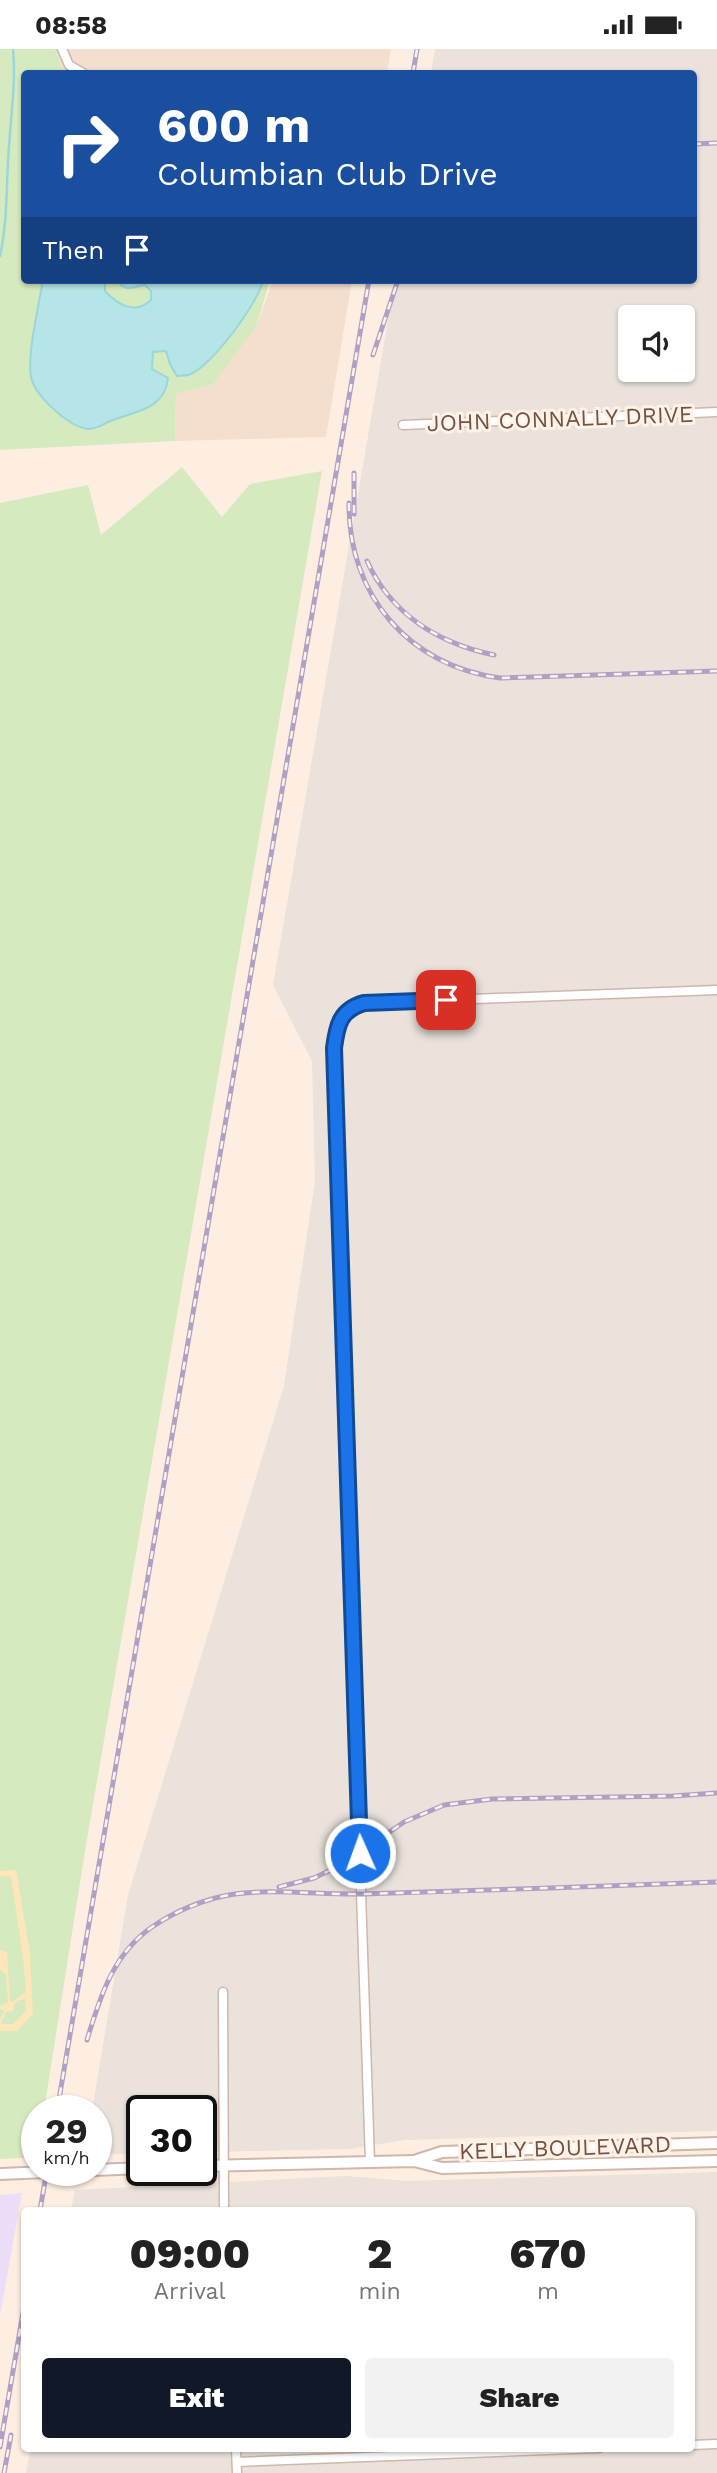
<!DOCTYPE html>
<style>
body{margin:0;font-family:"Work Sans",sans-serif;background:#f2f2f2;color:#222;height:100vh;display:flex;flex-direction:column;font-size:26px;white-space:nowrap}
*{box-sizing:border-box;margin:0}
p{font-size:23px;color:#767676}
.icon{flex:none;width:38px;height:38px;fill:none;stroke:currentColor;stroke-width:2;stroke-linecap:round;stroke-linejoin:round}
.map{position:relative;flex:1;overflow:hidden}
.panel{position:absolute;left:21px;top:2158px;width:674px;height:245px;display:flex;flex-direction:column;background:#fff;border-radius:7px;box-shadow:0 2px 5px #0004}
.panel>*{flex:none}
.banner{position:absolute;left:21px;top:21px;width:676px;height:214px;border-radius:7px;box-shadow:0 2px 5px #0004;background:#1a4fa0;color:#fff;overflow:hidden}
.fabs{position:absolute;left:618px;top:256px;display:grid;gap:14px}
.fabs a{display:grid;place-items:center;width:77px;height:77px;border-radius:7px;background:#fff;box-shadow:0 2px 5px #0004;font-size:35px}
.speed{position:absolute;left:21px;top:2046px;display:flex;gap:14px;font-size:35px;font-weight:700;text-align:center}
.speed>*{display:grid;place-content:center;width:91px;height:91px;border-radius:50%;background:#fff;box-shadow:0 2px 5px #0004;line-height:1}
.speed small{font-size:18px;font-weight:400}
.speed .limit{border:4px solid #111;border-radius:10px;background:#fff;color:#111}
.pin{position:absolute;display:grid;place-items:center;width:60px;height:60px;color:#fff;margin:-30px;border-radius:14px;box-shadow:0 4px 10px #0006}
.me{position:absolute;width:77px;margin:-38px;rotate:358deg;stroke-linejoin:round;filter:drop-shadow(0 0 5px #0008)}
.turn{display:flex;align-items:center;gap:24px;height:147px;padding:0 21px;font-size:32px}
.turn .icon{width:91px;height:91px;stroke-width:2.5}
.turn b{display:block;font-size:49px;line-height:60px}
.then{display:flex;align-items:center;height:66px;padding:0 21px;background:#0003;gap:14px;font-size:26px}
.eta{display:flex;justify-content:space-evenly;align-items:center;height:119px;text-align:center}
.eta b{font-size:42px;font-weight:800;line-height:49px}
.action{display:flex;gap:14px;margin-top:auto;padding:14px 21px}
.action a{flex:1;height:80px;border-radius:7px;background:#111827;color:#fff;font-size:28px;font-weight:800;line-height:80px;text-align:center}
.action a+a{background:#f2f2f2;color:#222}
.status{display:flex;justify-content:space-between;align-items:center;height:49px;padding:0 35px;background:#fff;direction:ltr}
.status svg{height:19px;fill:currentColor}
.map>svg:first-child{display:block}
.residential{fill:#f4dfcf}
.industrial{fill:#ebe2dc;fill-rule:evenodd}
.education{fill:#ecdef9}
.green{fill:#d6eabf}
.sand{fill:#fde6ba;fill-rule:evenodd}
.water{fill:#b5e5e6;stroke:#9bd6d8;stroke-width:2}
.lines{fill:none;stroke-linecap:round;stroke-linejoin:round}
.stream{stroke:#9bd6d8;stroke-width:2.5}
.minor-casing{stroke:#d0b7ab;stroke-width:11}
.tertiary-casing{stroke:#d0b7ab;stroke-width:14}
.minor{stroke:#fff;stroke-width:8}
.tertiary{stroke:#fff;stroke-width:10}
.rail-casing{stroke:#b0a0c6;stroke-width:5}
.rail{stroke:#fff3e7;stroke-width:2.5;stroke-dasharray:8;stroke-linecap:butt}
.route-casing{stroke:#114b97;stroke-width:18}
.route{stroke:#1a73e8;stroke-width:12}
.labels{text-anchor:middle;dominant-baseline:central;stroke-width:6;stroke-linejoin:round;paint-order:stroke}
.street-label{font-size:23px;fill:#745247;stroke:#fff3e7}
</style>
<div class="status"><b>08:58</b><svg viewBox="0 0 49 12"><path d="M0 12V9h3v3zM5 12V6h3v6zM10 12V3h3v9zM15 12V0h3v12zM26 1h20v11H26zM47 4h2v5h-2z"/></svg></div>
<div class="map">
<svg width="717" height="2424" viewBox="0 0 717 2424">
<rect width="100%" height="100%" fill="#fdeee1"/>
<g class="residential">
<path d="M56,0H391L387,24H73L62,19Z"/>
<path d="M273,231H352L326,388L175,392L176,345L256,278Z"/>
</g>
<g class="industrial">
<path d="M435,0H717V2082L405,2091L350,2100L201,2103V2062H142V2105H96V2062H92L128,1846L284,1337L315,1132L312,1012L273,936L395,231H693V24H431ZM630,268H682V320H630Z"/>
<path d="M717,2123V2424H26L31,2399H691V2161H71L75,2141L346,2127L406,2132Z"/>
</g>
<path class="education" d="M22,2144L0,2267V2146Z"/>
<g class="green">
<path d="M0,0H56L62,19L73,24H24V231H270L256,278L213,335L176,345L175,392L0,401Z"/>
<path d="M182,418L222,468L250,435L322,422L85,1802L44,2061L37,2062V2108L0,2110V454L88,436L101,486Z"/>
</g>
<path class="sand" d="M16,1821L30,1905L33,1965L17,1982H0V1969L5,1962L0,1960V1957L8,1953L6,1925L0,1921V1901L7,1903L10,1952L12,1953L26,1943L23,1908L11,1828L0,1827V1822ZM25,1950L26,1962L13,1975H1L6,1963L13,1962L14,1955L19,1951Z"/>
<path class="water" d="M43,231H105V242C118,256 135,266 151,251V242L145,236C133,238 125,244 117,231H263C259,253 210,320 188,326C185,327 181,326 177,327L170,315L166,302L153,303L152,320L168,329C165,360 137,362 113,371C104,374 99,380 88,380C69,378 35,347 31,328C27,304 39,256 43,231Z"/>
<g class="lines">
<path class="stream" d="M0,207C8,171 6,134 9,98C11,65 16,33 13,0"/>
<defs>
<g id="minor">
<path d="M62,0L69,16L83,24"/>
<path d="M403,376L717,363"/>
<path d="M223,1943L224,2161"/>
<path d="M370,2113L335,1065C334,1040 328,996 337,974C342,963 353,957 364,954L717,941"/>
<path d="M691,2396L717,2395"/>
<path d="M236,2399L237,2424"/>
<path d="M237,2413L600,2399"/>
</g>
<g id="tertiary">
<path d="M417,2111L442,2103L717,2094"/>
<path d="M201,2117L414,2112L442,2119L717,2112"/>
<path d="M0,2125L142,2119"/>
</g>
</defs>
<use href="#minor" class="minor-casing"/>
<use href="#tertiary" class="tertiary-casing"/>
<use href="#minor" class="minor"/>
<use href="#tertiary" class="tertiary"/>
<defs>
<g id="rail">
<path d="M413,24L417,0"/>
<path d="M693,95L717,94"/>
<path d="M373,306L398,231"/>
<path d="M354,424V465"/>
<path d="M349,454C348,546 409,617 500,629L717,622"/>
<path d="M367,512C391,565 438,594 494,606"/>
<path d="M279,1838L314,1829L345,1814L404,1773L444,1756L492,1750L673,1747L717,1744"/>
<path d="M87,1991C100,1948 113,1905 152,1878C174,1863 202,1851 229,1846C268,1839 321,1846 362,1845C480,1842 599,1837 717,1833"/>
<path d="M57,2062L369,231"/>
<path d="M40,2161L47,2121"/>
<path d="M0,2398L24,2258"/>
<path d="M4,2424L11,2386"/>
</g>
</defs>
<use href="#rail" class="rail-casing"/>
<use href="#rail" class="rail"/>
</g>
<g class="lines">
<defs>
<path id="route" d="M360,1804L334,999C337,976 340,961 364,954L446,951"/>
</defs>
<use href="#route" class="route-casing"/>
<use href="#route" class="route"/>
</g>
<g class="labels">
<g class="street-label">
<text transform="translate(560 370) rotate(-2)">JOHN CONNALLY DRIVE</text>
<text transform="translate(565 2099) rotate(-2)">KELLY BOULEVARD</text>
</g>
</g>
</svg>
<div class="fabs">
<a><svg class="icon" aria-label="sound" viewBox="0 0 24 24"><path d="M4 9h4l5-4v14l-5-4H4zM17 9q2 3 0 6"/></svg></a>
</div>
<div class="speed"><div>29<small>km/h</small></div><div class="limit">30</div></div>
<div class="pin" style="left:446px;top:951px;background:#d93025"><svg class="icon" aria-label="arrive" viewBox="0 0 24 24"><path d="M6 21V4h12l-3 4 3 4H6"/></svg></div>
<svg class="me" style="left:360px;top:1804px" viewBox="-20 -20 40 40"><circle r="17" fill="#1a73e8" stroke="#fff" stroke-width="3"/><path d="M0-11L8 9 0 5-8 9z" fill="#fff"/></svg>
<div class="banner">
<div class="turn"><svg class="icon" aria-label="right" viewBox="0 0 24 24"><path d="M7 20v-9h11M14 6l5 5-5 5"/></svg><div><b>600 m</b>Columbian Club Drive</div></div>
<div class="then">Then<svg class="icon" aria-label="arrive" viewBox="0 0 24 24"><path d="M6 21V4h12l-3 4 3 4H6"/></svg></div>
</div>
<section class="panel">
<div class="eta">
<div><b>09:00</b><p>Arrival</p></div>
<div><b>2</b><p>min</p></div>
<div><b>670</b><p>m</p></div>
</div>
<div class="action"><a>Exit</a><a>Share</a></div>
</section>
</div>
